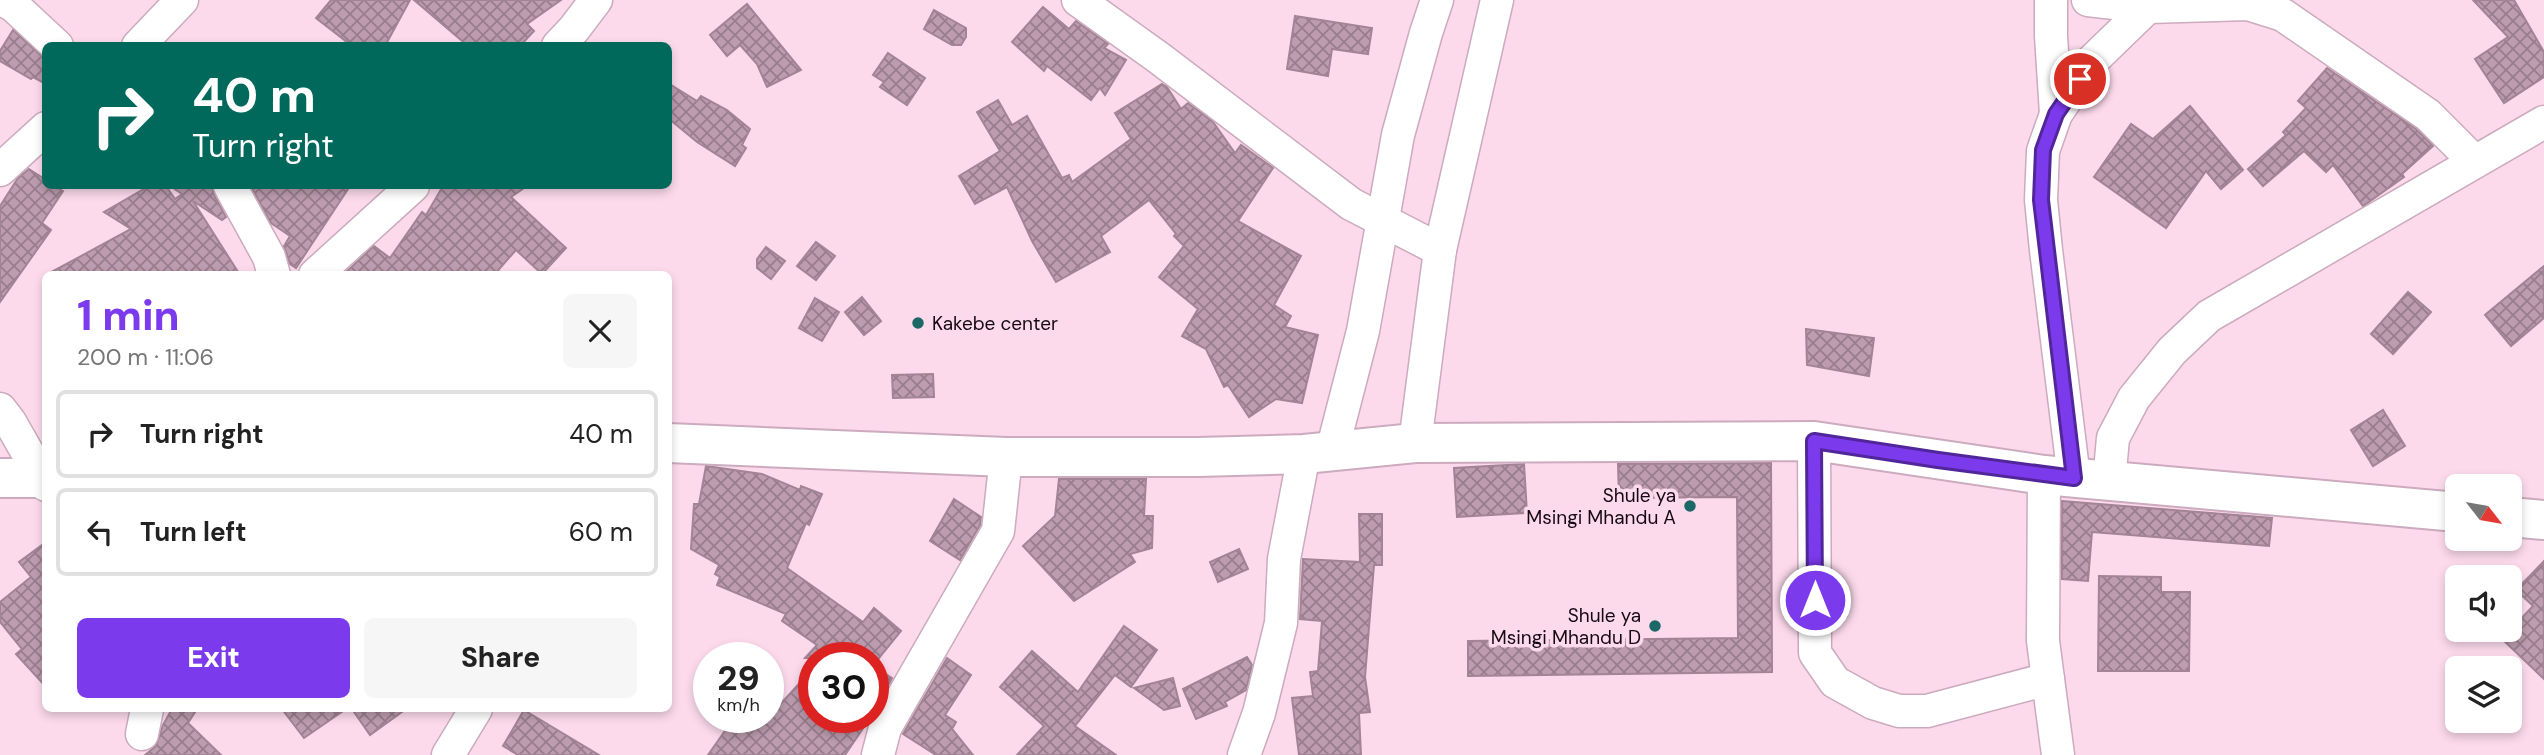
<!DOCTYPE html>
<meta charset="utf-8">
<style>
body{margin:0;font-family:"DM Sans",sans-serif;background:#f6f6f6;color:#222;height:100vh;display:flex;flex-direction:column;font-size:26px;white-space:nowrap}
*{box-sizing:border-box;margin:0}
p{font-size:23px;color:#767676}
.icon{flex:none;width:38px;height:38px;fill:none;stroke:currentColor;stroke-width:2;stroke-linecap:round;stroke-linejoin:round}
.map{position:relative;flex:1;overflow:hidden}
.panel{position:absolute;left:42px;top:271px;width:630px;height:441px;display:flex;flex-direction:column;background:#fff;border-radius:10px;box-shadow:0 4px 10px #0003}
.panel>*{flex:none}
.guide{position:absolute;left:42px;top:42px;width:630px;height:147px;border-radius:10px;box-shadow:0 4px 10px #0003;background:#00695c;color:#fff;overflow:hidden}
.needle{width:46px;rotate:121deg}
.fabs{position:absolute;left:2445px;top:474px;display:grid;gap:14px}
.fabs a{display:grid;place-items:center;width:77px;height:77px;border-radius:10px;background:#fff;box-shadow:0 4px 10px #0003;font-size:35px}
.speed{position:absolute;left:693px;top:642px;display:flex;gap:14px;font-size:35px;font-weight:700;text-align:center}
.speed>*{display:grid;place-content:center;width:91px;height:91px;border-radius:50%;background:#fff;box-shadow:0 4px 10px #0003;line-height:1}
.speed small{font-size:18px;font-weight:400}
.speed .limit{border:10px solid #d22;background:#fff;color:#111}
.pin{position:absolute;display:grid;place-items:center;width:60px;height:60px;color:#fff;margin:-30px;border:4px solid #fff;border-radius:50%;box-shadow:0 2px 7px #0007}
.me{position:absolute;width:77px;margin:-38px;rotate:0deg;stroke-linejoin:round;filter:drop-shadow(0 0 5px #0008)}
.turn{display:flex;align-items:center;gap:24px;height:147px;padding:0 35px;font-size:32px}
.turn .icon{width:91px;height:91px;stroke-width:2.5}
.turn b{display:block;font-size:49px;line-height:60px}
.round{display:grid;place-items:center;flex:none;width:74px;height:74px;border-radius:10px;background:#f6f6f6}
.headline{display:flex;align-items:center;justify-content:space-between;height:119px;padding:0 35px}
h1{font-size:42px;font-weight:800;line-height:52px;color:#7c3aed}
.button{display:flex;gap:14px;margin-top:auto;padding:14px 35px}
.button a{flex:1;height:80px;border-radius:10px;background:#7c3aed;color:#fff;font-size:28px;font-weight:800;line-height:80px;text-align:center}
.button a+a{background:#f6f6f6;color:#222}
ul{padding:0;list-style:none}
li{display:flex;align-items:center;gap:21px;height:88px;margin:0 14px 10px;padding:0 21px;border:4px solid #e0e0e0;border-radius:10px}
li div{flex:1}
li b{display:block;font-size:26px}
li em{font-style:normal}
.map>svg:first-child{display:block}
.building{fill:url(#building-cross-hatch);stroke:#a28495;stroke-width:2}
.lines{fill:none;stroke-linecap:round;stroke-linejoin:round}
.minor-casing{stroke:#cbabbd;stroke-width:35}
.tertiary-casing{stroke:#cbabbd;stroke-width:42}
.minor{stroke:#fff;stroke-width:32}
.tertiary{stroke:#fff;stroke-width:38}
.route-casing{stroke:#51269a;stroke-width:18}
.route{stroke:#7c3aed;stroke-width:12}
.poi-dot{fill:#1b6867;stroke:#fcdaec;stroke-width:2.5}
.labels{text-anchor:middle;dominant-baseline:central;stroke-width:7;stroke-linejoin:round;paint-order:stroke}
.poi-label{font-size:19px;fill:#150a11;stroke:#fcdaec;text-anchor:end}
</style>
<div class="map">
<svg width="2544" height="755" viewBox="0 0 2544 755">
<defs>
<pattern id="building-cross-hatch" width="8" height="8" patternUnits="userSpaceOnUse" patternTransform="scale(1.75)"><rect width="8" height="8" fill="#bc9cae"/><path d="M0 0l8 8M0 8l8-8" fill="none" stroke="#987d8c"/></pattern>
</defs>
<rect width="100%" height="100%" fill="#fcdaec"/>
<g class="building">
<path d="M331,0H410L385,46H352L316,18Z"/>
<path d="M414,0H561L527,24L534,31L520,46H468Z"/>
<path d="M2473,0H2514L2544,52V77L2504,103L2475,59L2508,37Z"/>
<path d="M747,4L801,70L767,87L757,64L740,45L727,56L710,35Z"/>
<path d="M1043,7L1069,29L1076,21L1108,44L1104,48L1126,60L1105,95L1100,88L1091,100L1047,66L1044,71L1012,42Z"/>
<path d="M934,10L966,28V37L961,45H952L924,29Z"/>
<path d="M1295,16L1372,28L1368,54L1332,49L1328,76L1287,69Z"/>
<path d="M13,30L46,60V84L33,77L31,79L0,61V51Z"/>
<path d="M888,53L925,78L907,105L880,87L884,82L873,75Z"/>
<path d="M2327,68L2416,129L2433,146L2402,174L2404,177L2363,206L2333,165L2326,172L2304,151L2263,186L2248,169L2286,135L2283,132L2306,108L2298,101Z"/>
<path d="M668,83L697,101L701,96L727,110L750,129L742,145L746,148L735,166L697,142L668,118Z"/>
<path d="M1162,84L1167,87L1181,109L1188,103L1213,122L1235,153L1241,145L1273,168L1238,221L1301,256L1274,305L1291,316L1285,327L1318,335L1302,403L1276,399L1249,417L1228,385L1224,387L1206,349L1182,336L1198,309L1159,277L1184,246L1174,236L1176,234L1149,200L1101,236L1110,252L1056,282L1032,241L1007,187L975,204L959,176L1000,151L977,112L998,100L1012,125L1027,116L1062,178L1069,175L1072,182L1131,139L1115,113Z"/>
<path d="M2190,106L2243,170L2221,189L2206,171L2166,228L2094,177L2131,124L2153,139Z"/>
<path d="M29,169L46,180V186H54L63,191L42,223L51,230L0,302V206L18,178Z"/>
<path d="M149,186H166L175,199L182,194L170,186H212L214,195L226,217L222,220L193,201L240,275H46L131,229L104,212Z"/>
<path d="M251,186H350L296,268L290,264L284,246L290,236L271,223Z"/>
<path d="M443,186H527L511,197L566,248L542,274L516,250L494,275H343L374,246L390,258L422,212L426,215Z"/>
<path d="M816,242L835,256L816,280L797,266Z"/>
<path d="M766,247L785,261L771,279L757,268V259Z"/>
<path d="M2544,266V318L2511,346L2485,315Z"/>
<path d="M2408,292L2431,312L2393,354L2371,334Z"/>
<path d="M862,297L881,321L864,335L845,312Z"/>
<path d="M815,298L839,312L822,341L799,328Z"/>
<path d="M1806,329L1874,338L1869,376L1807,365Z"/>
<path d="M933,374L934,397L893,398L892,375Z"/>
<path d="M2383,410L2405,446L2373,466L2351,430Z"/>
<path d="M1771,463L1772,672L1468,676V641L1738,638L1737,497L1619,498L1618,464Z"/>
<path d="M1524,464L1527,513L1457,517L1454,468Z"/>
<path d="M706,466L762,474L800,490L801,486L822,494L809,525L806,523L787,568L863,622L874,608L901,631L879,658H805L817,645L782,621L786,614L717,585L720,577L715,574L719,565L691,549L694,504H699Z"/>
<path d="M1059,479H1146L1144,516H1153L1152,548L1130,554L1135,562L1074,601L1023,546L1055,516Z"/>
<path d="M954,499L981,517L980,525L960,560L930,541Z"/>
<path d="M2062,501L2272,518L2269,546L2092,532L2088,581L2062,579Z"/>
<path d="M1359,514H1382V565H1374L1365,677L1370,712L1359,713L1361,755H1299L1292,698L1313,696L1310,672L1318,671L1322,621L1300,619L1303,559L1360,562Z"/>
<path d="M46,542V687L16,654L22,649L0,622V602L31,577L19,562Z"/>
<path d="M1239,549L1248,569L1218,582L1210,562Z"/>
<path d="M2544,561V679L2502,639L2533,606L2516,590Z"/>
<path d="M2099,576L2161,577V592H2190L2189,671H2098Z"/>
<path d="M1124,626L1157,650L1131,687L1115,675L1075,726L1116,755H1017L1044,726L1000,687L1032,651L1078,692Z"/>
<path d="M1247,657L1252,665L1246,690L1225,702L1227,706L1196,719L1183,689Z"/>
<path d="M947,658L971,675L945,715L956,722L952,729L973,755H936L903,734Z"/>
<path d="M873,666L892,678L873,712Z"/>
<path d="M814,667V718H870L845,755H708L734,718H741L757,730Z"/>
<path d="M1173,678L1180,706L1164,710L1134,688Z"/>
<path d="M172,709H197L188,723L221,755H145L156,746L163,725Z"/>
<path d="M282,709H346L304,738Z"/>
<path d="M352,709H406L370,735Z"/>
<path d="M524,710L599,755H518L503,746Z"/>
</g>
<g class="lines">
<defs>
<g id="minor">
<path d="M3,0L14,6L57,46"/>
<path d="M1078,0L1159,58L1351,204L1440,250"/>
<path d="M2051,0V36L2056,114"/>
<path d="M2088,0L2149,7L2248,4L2283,15L2428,115L2474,161"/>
<path d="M138,46L182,0"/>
<path d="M558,46L574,29L596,0"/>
<path d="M0,170L46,128"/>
<path d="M230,186L269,257L274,275"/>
<path d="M315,275L413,186"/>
<path d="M0,409L10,422L46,485"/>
<path d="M1814,441L1815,653L1835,682L1873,703L1899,711H1927L2048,679"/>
<path d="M1415,443L1440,250L1497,0"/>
<path d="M1332,451L1363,331L1398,135L1426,33L1437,0"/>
<path d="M2044,475L2043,641L2058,755"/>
<path d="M2074,478L2046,250L2041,200L2043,151L2056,114L2092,61L2155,0"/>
<path d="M2109,481L2113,438L2134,398L2172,351L2209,316L2544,122"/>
<path d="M142,734L147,709"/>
<path d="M448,755L476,709"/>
<path d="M878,755L885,728L998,531L1006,457"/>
<path d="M1244,755L1259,713L1281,623L1284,559L1304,454"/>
</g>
<g id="tertiary">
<path d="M668,443L1006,457H1198L1304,454L1415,443L1814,441L2044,475L2457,512"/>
<path d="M0,478H46"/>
<path d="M2510,517L2544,520"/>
</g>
</defs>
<use href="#minor" class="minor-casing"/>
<use href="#tertiary" class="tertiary-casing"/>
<use href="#minor" class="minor"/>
<use href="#tertiary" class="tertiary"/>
</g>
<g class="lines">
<defs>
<path id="route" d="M1815,600L1814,441L1938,460L2074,478L2041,200L2043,150L2056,114L2080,79"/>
</defs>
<use href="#route" class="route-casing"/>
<use href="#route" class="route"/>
</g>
<g class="poi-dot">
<circle cx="918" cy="323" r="7"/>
<circle cx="1690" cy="506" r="7"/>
<circle cx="1655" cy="626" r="7"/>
</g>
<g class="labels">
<g class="poi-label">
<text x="932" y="323" text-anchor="start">Kakebe center</text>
<text x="1676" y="495">Shule ya<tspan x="1676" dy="22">Msingi Mhandu A</tspan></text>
<text x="1641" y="615">Shule ya<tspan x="1641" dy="22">Msingi Mhandu D</tspan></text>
</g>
</g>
</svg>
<div class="fabs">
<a><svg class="needle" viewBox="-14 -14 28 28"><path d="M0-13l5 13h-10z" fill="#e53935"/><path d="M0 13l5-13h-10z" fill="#767676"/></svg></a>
<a><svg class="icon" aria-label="sound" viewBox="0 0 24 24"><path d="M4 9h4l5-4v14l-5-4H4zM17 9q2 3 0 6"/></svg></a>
<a><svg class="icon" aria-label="layers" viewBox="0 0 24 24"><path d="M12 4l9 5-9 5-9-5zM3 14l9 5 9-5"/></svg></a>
</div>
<div class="speed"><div>29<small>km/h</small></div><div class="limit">30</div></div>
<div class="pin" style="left:2080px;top:79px;background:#d93025"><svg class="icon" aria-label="arrive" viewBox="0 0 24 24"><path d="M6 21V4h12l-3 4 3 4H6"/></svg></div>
<svg class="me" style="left:1815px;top:600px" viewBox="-20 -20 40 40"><circle r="17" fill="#7c3aed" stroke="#fff" stroke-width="3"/><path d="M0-11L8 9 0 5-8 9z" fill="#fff"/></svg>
<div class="guide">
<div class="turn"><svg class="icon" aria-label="right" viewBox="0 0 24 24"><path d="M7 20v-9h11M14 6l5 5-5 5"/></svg><div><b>40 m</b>Turn right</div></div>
</div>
<section class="panel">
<div class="headline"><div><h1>1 min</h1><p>200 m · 11:06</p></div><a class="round"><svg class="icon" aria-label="close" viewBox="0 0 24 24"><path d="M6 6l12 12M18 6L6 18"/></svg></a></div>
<ul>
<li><svg class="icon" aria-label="right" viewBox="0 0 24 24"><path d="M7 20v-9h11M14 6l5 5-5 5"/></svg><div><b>Turn right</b></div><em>40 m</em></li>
<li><svg class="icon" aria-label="left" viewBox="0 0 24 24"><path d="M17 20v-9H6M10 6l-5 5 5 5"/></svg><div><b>Turn left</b></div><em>60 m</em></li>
</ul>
<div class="button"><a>Exit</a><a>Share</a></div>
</section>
</div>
